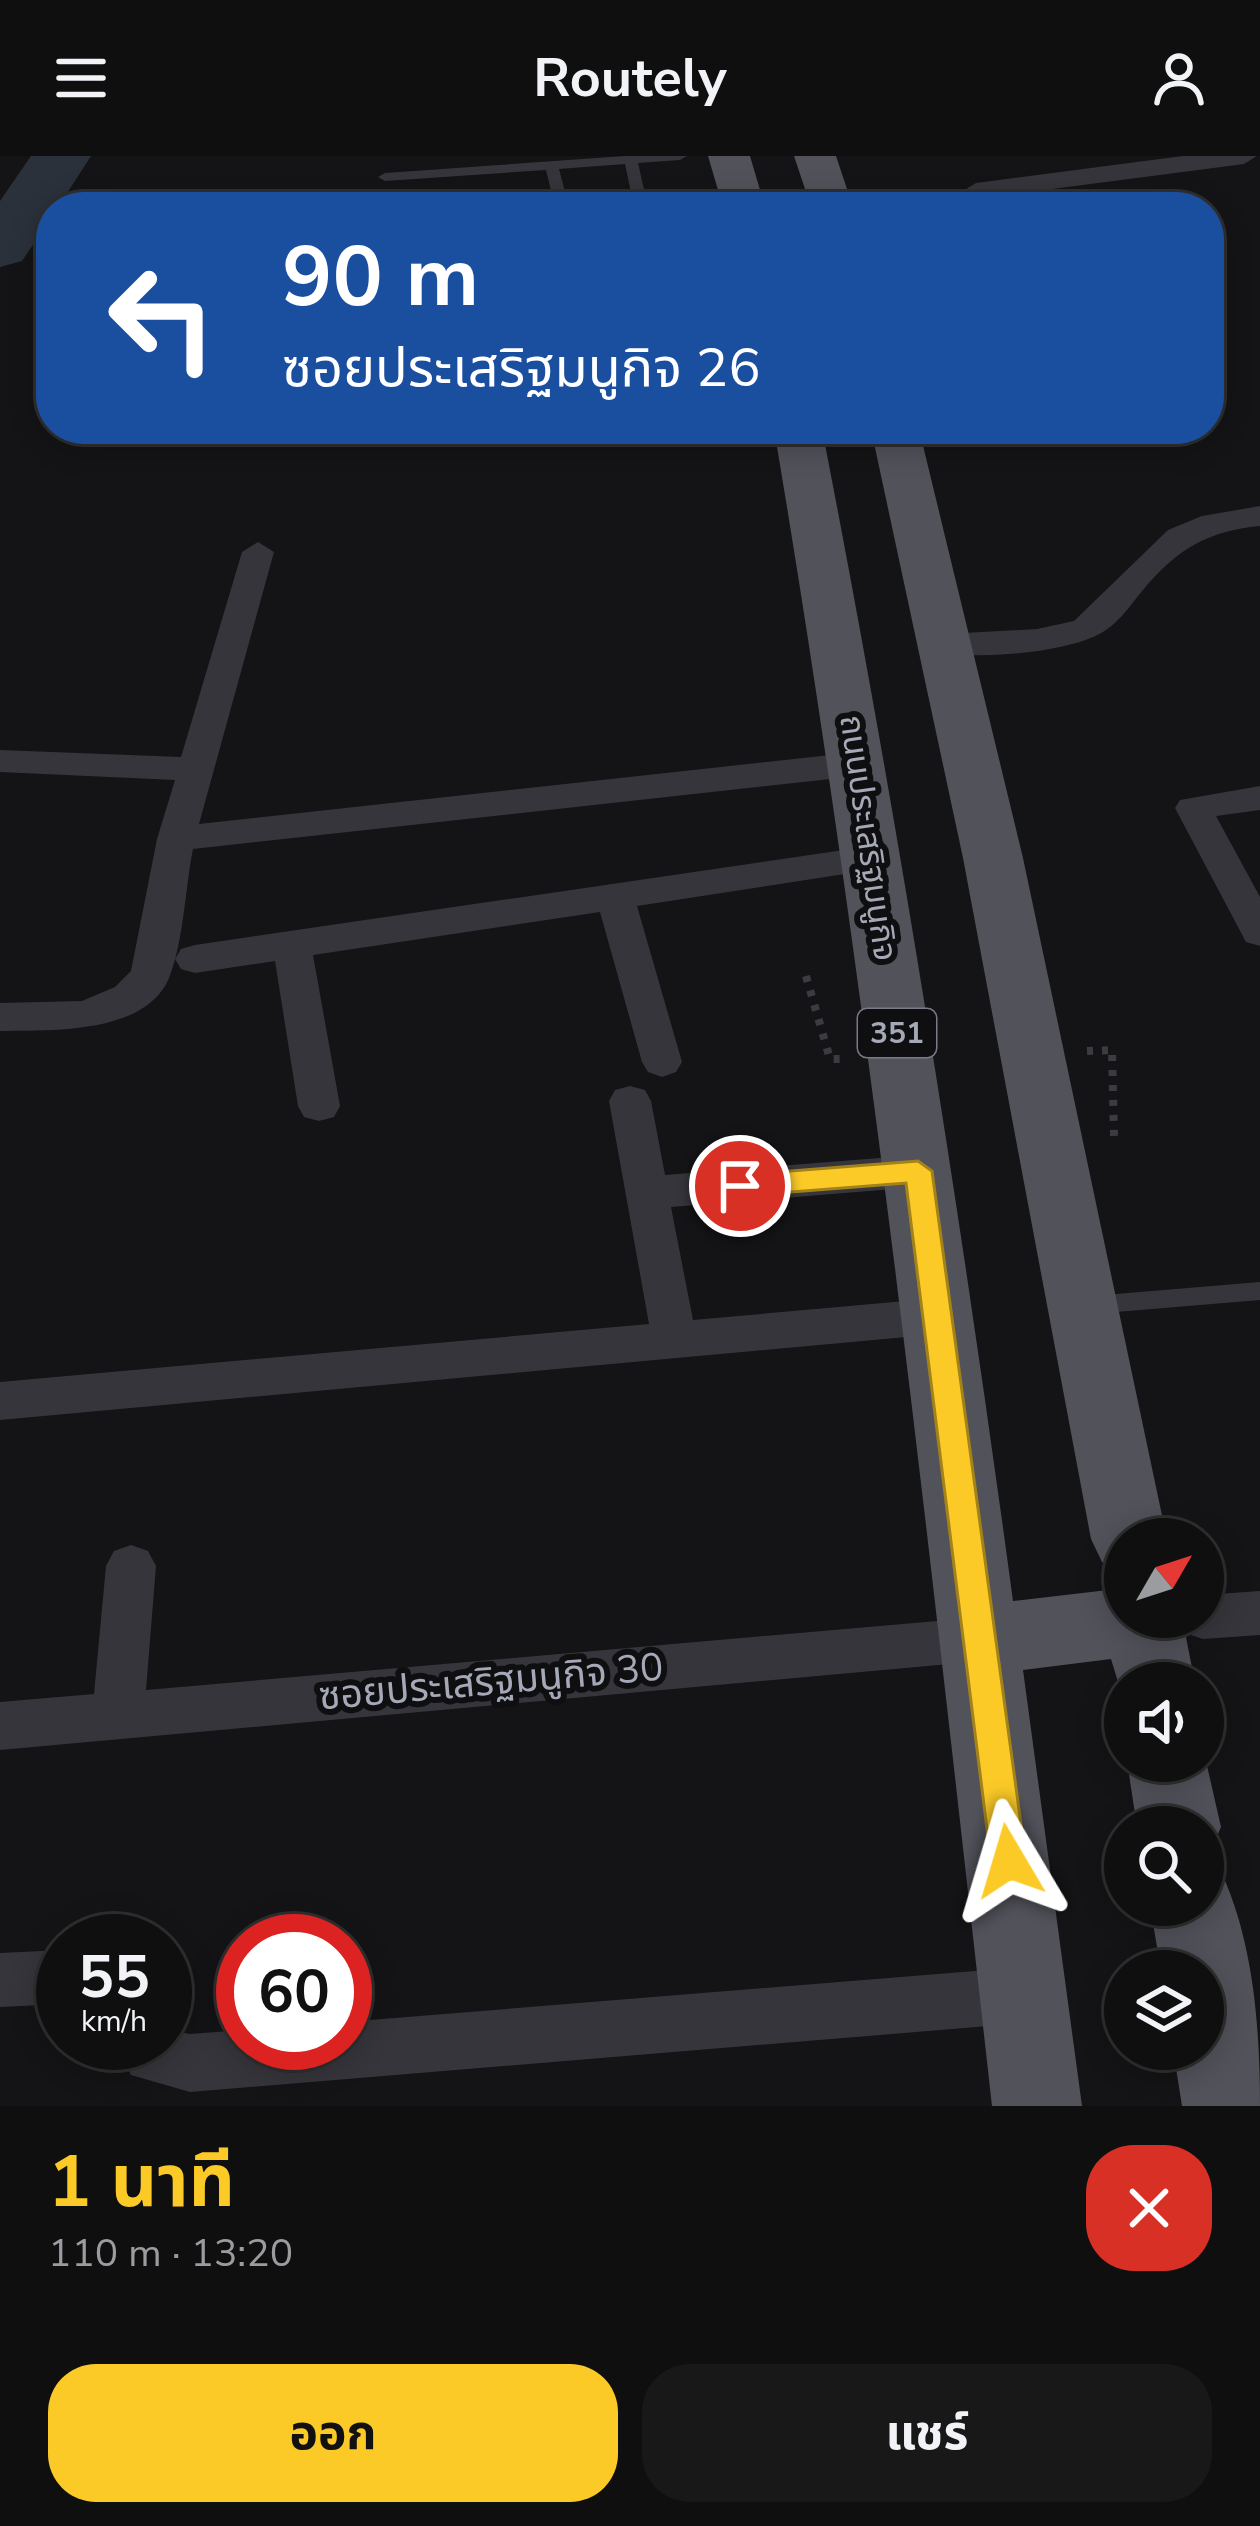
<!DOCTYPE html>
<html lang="th">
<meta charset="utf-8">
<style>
body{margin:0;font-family:"Nunito Sans","Noto Sans Thai",sans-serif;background:#181819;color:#f1f3f6;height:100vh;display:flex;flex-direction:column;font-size:45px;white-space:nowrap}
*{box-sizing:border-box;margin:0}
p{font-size:39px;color:#9b9c9f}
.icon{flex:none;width:66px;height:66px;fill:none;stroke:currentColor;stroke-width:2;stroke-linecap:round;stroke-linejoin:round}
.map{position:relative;height:1950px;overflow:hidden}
.sheet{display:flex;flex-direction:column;background:#0f0f10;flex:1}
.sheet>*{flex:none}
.top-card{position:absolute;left:36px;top:36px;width:1188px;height:252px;border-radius:48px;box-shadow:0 6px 30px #0003,0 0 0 3px #2f2f30;background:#1a4fa0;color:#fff;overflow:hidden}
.needle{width:78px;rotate:51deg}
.controls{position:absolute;left:1104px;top:1362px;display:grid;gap:24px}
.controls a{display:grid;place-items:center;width:120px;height:120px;border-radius:50%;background:#0f0f10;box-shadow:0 6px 30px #0003,0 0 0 3px #2f2f30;font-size:60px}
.speed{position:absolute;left:36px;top:1758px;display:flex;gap:24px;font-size:60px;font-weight:700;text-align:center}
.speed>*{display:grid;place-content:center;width:156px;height:156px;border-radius:50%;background:#0f0f10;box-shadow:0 6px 30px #0003,0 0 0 3px #2f2f30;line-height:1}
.speed small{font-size:30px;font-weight:400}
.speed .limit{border:18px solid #d22;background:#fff;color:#111}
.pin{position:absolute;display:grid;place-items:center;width:102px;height:102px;color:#fff;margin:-51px;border:6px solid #fff;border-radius:50%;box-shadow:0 3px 12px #0007}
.me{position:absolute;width:132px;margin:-66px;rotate:353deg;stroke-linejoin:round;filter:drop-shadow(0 0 9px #0008)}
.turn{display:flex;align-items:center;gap:42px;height:252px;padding:0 48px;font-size:54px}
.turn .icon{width:156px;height:156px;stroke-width:2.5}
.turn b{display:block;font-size:84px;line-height:102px}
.round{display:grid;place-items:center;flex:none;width:126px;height:126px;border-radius:48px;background:#181819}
.headline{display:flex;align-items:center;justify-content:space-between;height:204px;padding:0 48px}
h1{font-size:72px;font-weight:700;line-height:90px;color:#fbca27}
.button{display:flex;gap:24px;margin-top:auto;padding:24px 48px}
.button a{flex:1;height:138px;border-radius:48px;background:#fbca27;color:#111;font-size:48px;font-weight:700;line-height:138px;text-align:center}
.button a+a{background:#181819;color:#f1f3f6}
header{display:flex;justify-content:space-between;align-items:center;height:156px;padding:0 48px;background:#0f0f10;font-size:54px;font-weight:700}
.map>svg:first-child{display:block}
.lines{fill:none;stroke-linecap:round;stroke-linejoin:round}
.river{fill:#2a313b;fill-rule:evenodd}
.path{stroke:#3b3c42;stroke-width:8;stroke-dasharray:6 9;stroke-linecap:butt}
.lane{fill:#35353b;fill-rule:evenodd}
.street{fill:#35353b;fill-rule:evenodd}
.primary{fill:#51525a;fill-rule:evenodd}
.route{fill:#fbca27;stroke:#a38319;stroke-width:3}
.labels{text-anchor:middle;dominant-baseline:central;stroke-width:12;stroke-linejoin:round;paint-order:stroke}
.shield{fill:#0f0f11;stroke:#787b85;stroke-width:3}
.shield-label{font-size:30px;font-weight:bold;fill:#a5a9b7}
.street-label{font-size:33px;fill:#a5a9b7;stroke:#0f0f11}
.near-street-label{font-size:39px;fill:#a5a9b7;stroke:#0f0f11}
</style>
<header><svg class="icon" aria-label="menu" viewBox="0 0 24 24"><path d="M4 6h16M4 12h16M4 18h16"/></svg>Routely<svg class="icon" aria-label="person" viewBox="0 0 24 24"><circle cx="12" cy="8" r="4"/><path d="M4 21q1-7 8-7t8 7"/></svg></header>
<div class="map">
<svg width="1260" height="1950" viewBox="0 0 1260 1950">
<rect width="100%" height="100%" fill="#141416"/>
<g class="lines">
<path class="river" d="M31,0H91L58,51H51V62L22,105L0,111V45Z"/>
<g class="path">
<path d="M806,820L830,903H844"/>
<path d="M1087,895L1112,894L1114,980"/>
</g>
<g class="lane">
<path d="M625,0H687L680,4L638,7L648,51H634L625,8L559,13L569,51H555L546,14L385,25L378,21L385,17Z"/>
<path d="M1260,1126V1144L1092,1158L1084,1155L1081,1149L1084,1143L1092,1140Z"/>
</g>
<g class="street">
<path d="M1183,0H1257L1244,8L976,43L963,35L976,27Z"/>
<path d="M1260,350V370C1208,375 1177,393 1143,434C1132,447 1121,464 1106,474C1074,497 972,505 934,495L929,488L934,481L946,478L1037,473L1074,465L1168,374L1202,360Z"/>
<path d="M258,386L274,396L199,668L858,596L871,600L876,608L871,616L858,620L193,693C185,733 184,784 169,822C145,879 50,874 0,875V847L82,845L115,831L131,815L157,683L175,624L0,616V594L181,601L242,396Z"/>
<path d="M1260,630V654L1216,660L1260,741V790L1246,786L1175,652L1180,644Z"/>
<path d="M871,690L884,694L890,703L884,712L637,750L682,906L676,916L662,921L648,916L642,906L600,756L313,799L340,950L334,961L319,965L304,961L298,950L275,805L195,817L181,813L175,803L181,793L195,789Z"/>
<path d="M630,930L645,934L651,945L665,1019L918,999L933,1004L939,1015L933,1026L918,1031L671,1051L693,1164L939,1142L955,1147L961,1160L955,1173L939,1178L0,1264V1226L649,1168L609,945L615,934Z"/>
<path d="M131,1389L148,1395L156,1410L146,1534L983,1461L1001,1467L1008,1483L1001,1499L983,1505L0,1594V1546L94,1538L106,1410L114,1395Z"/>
<path d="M1260,1435V1479L1203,1483L1185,1477L1178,1461H1203V1439Z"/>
<path d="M63,1794V1848L0,1851V1797Z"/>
<path d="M1025,1811L1045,1819L1053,1839L1045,1859L1025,1867L190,1936L131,1919L116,1887H165V1869L168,1874L190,1878L243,1874V1887H345V1866Z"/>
</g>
<g class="primary">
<path d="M708,0H750L765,51H723Z"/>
<path d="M794,0H836L853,51H811Z"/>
<path d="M774,273H822C898,662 960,1052 1013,1445L1125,1432V1461H1182L1195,1527H1125V1549L1111,1503L1023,1514L1082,1950H992C929,1389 868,829 774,273Z"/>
<path d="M871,273H919L1023,702L1167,1383H1125V1414L1102,1406L1091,1383L963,702Z"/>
<path d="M1203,1592L1221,1671L1209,1699L1203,1701V1671H1137L1127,1605H1203Z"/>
<path d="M1203,1712L1223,1720C1254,1790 1260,1874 1260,1950H1182L1173,1893H1203V1815H1161L1150,1749H1203Z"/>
</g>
</g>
<path class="route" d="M918,1005L932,1015L1026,1705L1021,1717L1009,1722L997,1717L991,1705L906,1027L740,1040L726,1030L740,1019Z"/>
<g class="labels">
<rect class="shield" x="858" y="853" width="78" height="48" rx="9"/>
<g class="shield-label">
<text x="897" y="877">351</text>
</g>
<g class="street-label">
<text transform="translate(868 682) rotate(82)">ถนนประเสริฐมนูกิจ</text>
</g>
<g class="near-street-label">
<text transform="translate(491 1526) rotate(-5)">ซอยประเสริฐมนูกิจ 30</text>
</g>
</g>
</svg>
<div class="controls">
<a><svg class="needle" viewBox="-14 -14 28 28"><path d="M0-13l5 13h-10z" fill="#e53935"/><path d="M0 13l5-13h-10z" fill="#9b9c9f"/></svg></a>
<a><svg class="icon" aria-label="sound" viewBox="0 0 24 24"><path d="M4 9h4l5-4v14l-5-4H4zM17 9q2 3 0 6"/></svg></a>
<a><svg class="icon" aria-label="search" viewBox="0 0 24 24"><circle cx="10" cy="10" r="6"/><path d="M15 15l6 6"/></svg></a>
<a><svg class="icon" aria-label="layers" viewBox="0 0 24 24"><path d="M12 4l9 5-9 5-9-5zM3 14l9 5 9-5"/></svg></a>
</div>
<div class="speed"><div>55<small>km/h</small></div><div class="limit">60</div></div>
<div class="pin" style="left:740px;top:1030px;background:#d93025"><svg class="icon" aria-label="arrive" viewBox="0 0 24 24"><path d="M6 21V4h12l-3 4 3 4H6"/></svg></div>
<svg class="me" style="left:1009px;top:1705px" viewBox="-20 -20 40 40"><path d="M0-17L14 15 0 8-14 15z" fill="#fbca27" stroke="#fff" stroke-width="4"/></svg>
<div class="top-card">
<div class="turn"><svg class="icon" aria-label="left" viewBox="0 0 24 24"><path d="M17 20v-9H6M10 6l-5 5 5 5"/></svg><div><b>90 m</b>ซอยประเสริฐมนูกิจ 26</div></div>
</div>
</div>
<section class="sheet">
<div class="headline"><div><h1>1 นาที</h1><p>110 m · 13:20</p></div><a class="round" style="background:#d93025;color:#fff"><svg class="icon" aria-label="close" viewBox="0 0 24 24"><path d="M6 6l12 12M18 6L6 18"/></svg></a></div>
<div class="button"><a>ออก</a><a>แชร์</a></div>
</section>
